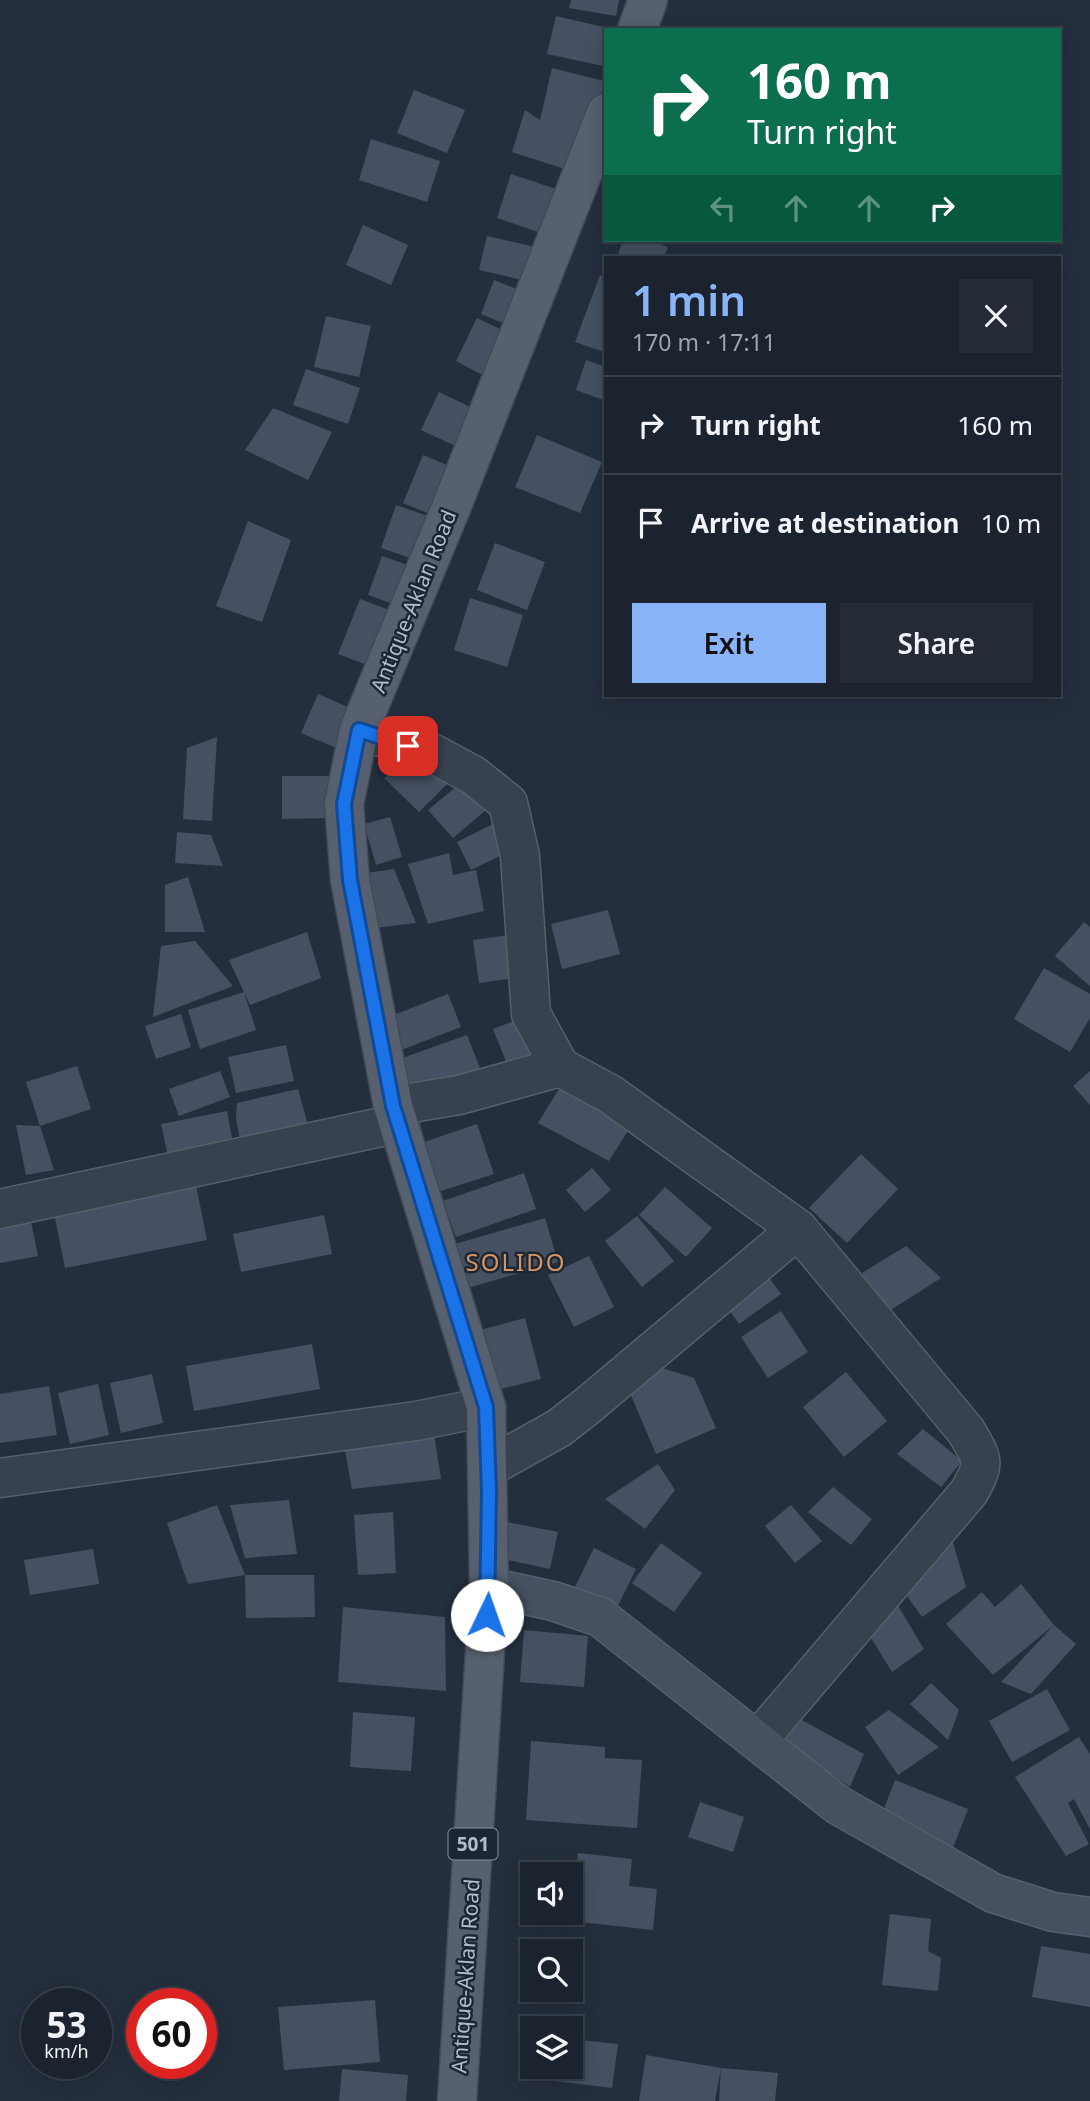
<!DOCTYPE html>
<meta charset="utf-8">
<style>
body{margin:0;font-family:"Noto Sans",sans-serif;background:#242b36;color:#f1f3f6;height:100vh;display:flex;flex-direction:column;font-size:26px;white-space:nowrap}
*{box-sizing:border-box;margin:0}
p{font-size:23px;color:#a0a4aa}
.icon{flex:none;width:38px;height:38px;fill:none;stroke:currentColor;stroke-width:2;stroke-linecap:round;stroke-linejoin:round}
.map{position:relative;flex:1;overflow:hidden}
.drawer{position:absolute;left:604px;top:256px;width:457px;height:441px;display:flex;flex-direction:column;background:#1b232e;border-radius:0px;box-shadow:0 4px 18px #0003,0 0 0 2px #39404a}
.drawer>*{flex:none}
.banner{position:absolute;left:604px;top:28px;width:457px;height:214px;border-radius:0px;box-shadow:0 4px 18px #0003,0 0 0 2px #39404a;background:#0b6e4f;color:#fff;overflow:hidden}
.tools{position:absolute;left:520px;top:1862px;display:grid;gap:14px}
.tools a{display:grid;place-items:center;width:63px;height:63px;border-radius:0px;background:#1b232e;box-shadow:0 4px 18px #0003,0 0 0 2px #39404a;font-size:35px}
.speed{position:absolute;left:21px;top:1988px;display:flex;gap:14px;font-size:35px;font-weight:700;text-align:center}
.speed>*{display:grid;place-content:center;width:91px;height:91px;border-radius:50%;background:#1b232e;box-shadow:0 4px 18px #0003,0 0 0 2px #39404a;line-height:1}
.speed small{font-size:18px;font-weight:400}
.speed .limit{border:10px solid #d22;background:#fff;color:#111}
.pin{position:absolute;display:grid;place-items:center;width:60px;height:60px;color:#fff;margin:-30px;border-radius:14px;box-shadow:0 4px 10px #0006}
.me{position:absolute;width:77px;margin:-38px;rotate:3deg;stroke-linejoin:round;filter:drop-shadow(0 0 5px #0008)}
.turn{display:flex;align-items:center;gap:24px;height:147px;padding:0 28px;font-size:32px}
.turn .icon{width:91px;height:91px;stroke-width:2.5}
.turn b{display:block;font-size:49px;line-height:60px}
.lanes{display:flex;align-items:center;height:66px;padding:0 28px;background:#0003;justify-content:center;gap:35px;direction:ltr}
.lanes .off{opacity:.35}
.round{display:grid;place-items:center;flex:none;width:74px;height:74px;border-radius:0px;background:#242b36}
.headline{display:flex;align-items:center;justify-content:space-between;height:119px;padding:0 28px}
h1{font-size:42px;font-weight:600;line-height:52px;color:#8ab4f8}
.action{display:flex;gap:14px;margin-top:auto;padding:14px 28px}
.action a{flex:1;height:80px;border-radius:0px;background:#8ab4f8;color:#111;font-size:28px;font-weight:600;line-height:80px;text-align:center}
.action a+a{background:#242b36;color:#f1f3f6}
ul{padding:0;list-style:none}
li{display:flex;align-items:center;gap:21px;height:98px;padding:0 28px;border-top:2px solid #39404a}
li div{flex:1}
li b{display:block;font-size:26px}
li em{font-style:normal}
.map>svg:first-child{display:block}
.building{fill:#455162}
.lines{fill:none;stroke-linecap:round;stroke-linejoin:round}
.street-casing{stroke:#565f6c;stroke-width:41}
.secondary-casing{stroke:#565f6c;stroke-width:41}
.primary-casing{stroke:#414a57;stroke-width:41}
.street{stroke:#38414e;stroke-width:38}
.secondary{stroke:#465061;stroke-width:38}
.primary{stroke:#56606e;stroke-width:38}
.route-casing{stroke:#114b97;stroke-width:18}
.route{stroke:#1a73e8;stroke-width:12}
.labels{text-anchor:middle;dominant-baseline:central;stroke-width:5;stroke-linejoin:round;paint-order:stroke}
.shield{fill:#1d2633;stroke:#878f9c;stroke-width:2}
.shield-label{font-size:19px;font-weight:bold;fill:#b4bcc9}
.street-label{font-size:21px;fill:#b4bcc9;stroke:#1d2633}
.quarter-label{font-size:24px;letter-spacing:2px;fill:#d59563;stroke:#1d2633}
</style>
<div class="map">
<svg width="1090" height="2101" viewBox="0 0 1090 2101">
<rect width="100%" height="100%" fill="#242f3e"/>
<g class="building">
<path d="M571,0H619L616,16L569,8Z"/>
<path d="M556,16L612,29L606,30L603,66L547,54Z"/>
<path d="M552,68L604,81L592,133L577,173L512,152L525,110L540,120Z"/>
<path d="M414,90L465,110L447,153L397,133Z"/>
<path d="M371,139L440,161L427,202L359,180Z"/>
<path d="M511,174L565,192L550,236L497,218Z"/>
<path d="M363,225L408,245L391,285L346,265Z"/>
<path d="M487,236L535,247L527,281L479,270Z"/>
<path d="M623,240H647L668,247L664,257H617Z"/>
<path d="M600,275L606,278L604,352L575,342Z"/>
<path d="M494,280L529,294L515,328L481,314Z"/>
<path d="M326,316L371,326L359,377L314,367Z"/>
<path d="M477,318L508,333L486,377L456,361Z"/>
<path d="M586,360L606,367V401L576,390Z"/>
<path d="M306,369L360,388L348,424L293,405Z"/>
<path d="M439,392L483,413L466,451L421,430Z"/>
<path d="M273,408L332,432L308,480L245,450Z"/>
<path d="M537,435L602,462L580,513L515,487Z"/>
<path d="M423,455L454,468L435,516L403,503Z"/>
<path d="M396,505L431,517L416,560L381,548Z"/>
<path d="M248,521L291,540L262,622L216,606Z"/>
<path d="M495,543L545,562L527,610L477,590Z"/>
<path d="M382,556L416,568L401,607L368,595Z"/>
<path d="M470,598L523,615L507,667L454,650Z"/>
<path d="M360,599L400,614L378,669L338,654Z"/>
<path d="M318,694L357,711L341,750L301,733Z"/>
<path d="M217,737L212,821L183,819L187,748Z"/>
<path d="M422,755L459,772L419,812L384,778Z"/>
<path d="M282,776H339L328,818L282,819Z"/>
<path d="M463,781L487,809L453,838L428,810Z"/>
<path d="M390,817L402,857L376,865L364,824Z"/>
<path d="M507,817L508,852L471,870L457,842Z"/>
<path d="M177,832L211,835L223,866L175,863Z"/>
<path d="M449,853L453,875L476,870L484,911L428,924L408,864Z"/>
<path d="M394,869L416,923L366,929L359,874Z"/>
<path d="M188,877L205,932H165V885Z"/>
<path d="M608,910L620,954L562,969L551,924Z"/>
<path d="M1084,922L1090,927V986L1055,956Z"/>
<path d="M307,932L321,978L250,1005L244,992L256,1030L200,1049L188,1010L244,992L229,960Z"/>
<path d="M517,934L524,977L479,983L473,940Z"/>
<path d="M195,941L233,986L153,1017L161,946Z"/>
<path d="M1044,968L1090,994V1018L1070,1052L1014,1019Z"/>
<path d="M448,994L461,1027L396,1052L383,1019Z"/>
<path d="M181,1014L191,1047L156,1059L145,1026Z"/>
<path d="M527,1016L543,1056L509,1069L493,1029Z"/>
<path d="M467,1035L480,1068L396,1098L394,1061Z"/>
<path d="M286,1045L294,1081L236,1093L228,1057Z"/>
<path d="M77,1066L91,1109L40,1126L54,1170L26,1175L16,1125L40,1126L26,1082Z"/>
<path d="M220,1071L230,1097L179,1116L169,1089Z"/>
<path d="M1090,1071V1105L1073,1086Z"/>
<path d="M562,1084L631,1126L609,1161L538,1123Z"/>
<path d="M298,1089L308,1125L241,1146L236,1118L237,1103Z"/>
<path d="M227,1111L234,1149L169,1161L161,1124Z"/>
<path d="M477,1124L494,1174L438,1192L421,1143Z"/>
<path d="M861,1154L898,1189L847,1243L809,1208Z"/>
<path d="M592,1168L611,1190L585,1212L566,1190Z"/>
<path d="M524,1173L536,1209L456,1237L443,1201Z"/>
<path d="M196,1185L207,1240L65,1268L54,1213Z"/>
<path d="M665,1187L712,1228L686,1257L639,1215Z"/>
<path d="M324,1215L332,1254L241,1272L233,1234Z"/>
<path d="M637,1216L674,1261L642,1287L605,1241Z"/>
<path d="M545,1218L558,1262L468,1288L455,1244Z"/>
<path d="M31,1222L38,1256L0,1263V1228Z"/>
<path d="M906,1246L941,1278L886,1313L862,1273Z"/>
<path d="M589,1256L614,1307L574,1327L548,1275Z"/>
<path d="M765,1272L781,1294L739,1324L723,1301Z"/>
<path d="M781,1311L808,1352L768,1378L741,1337Z"/>
<path d="M525,1318L541,1379L493,1391L477,1331Z"/>
<path d="M312,1344L320,1389L194,1411L186,1366Z"/>
<path d="M656,1366L694,1378L716,1428L656,1454L624,1379Z"/>
<path d="M846,1372L887,1421L844,1457L803,1407Z"/>
<path d="M152,1374L163,1423L121,1433L110,1383Z"/>
<path d="M98,1384L109,1435L70,1444L58,1393Z"/>
<path d="M49,1386L57,1435L0,1443V1394Z"/>
<path d="M923,1429L962,1461L941,1487L897,1454Z"/>
<path d="M434,1434L441,1479L352,1489L344,1445Z"/>
<path d="M658,1464L675,1490L645,1529L605,1499Z"/>
<path d="M833,1487L872,1519L851,1545L808,1512Z"/>
<path d="M289,1500L297,1554L245,1558L230,1505Z"/>
<path d="M217,1505L245,1575L188,1584L167,1523Z"/>
<path d="M791,1505L822,1541L795,1563L765,1526Z"/>
<path d="M393,1512L396,1573L358,1575L354,1515Z"/>
<path d="M502,1521L558,1532L550,1569L494,1557Z"/>
<path d="M949,1529L966,1587L922,1617L900,1586Z"/>
<path d="M661,1543L702,1573L674,1612L632,1583Z"/>
<path d="M594,1548L636,1569L614,1614L572,1593Z"/>
<path d="M93,1549L99,1584L30,1595L24,1560Z"/>
<path d="M245,1575H314L315,1617L246,1618Z"/>
<path d="M1021,1584L1054,1625L1076,1644L1031,1694L1001,1682L1054,1625L993,1675L946,1624L982,1592L995,1607Z"/>
<path d="M894,1599L924,1649L892,1672L866,1630Z"/>
<path d="M343,1607L445,1617L446,1691L338,1682Z"/>
<path d="M524,1630L588,1636L584,1687L520,1682Z"/>
<path d="M931,1683L959,1710L948,1740L910,1704Z"/>
<path d="M1047,1689L1070,1730L1012,1762L989,1721Z"/>
<path d="M889,1710L939,1747L898,1775L865,1727Z"/>
<path d="M353,1712L415,1717L411,1771L350,1767Z"/>
<path d="M798,1718L864,1754L850,1787L782,1739Z"/>
<path d="M1079,1737L1090,1754V1829L1074,1799L1068,1803L1089,1844L1066,1856L1015,1777Z"/>
<path d="M531,1741L605,1747V1758L642,1760L637,1828L526,1820Z"/>
<path d="M895,1780L968,1809L953,1848L880,1819Z"/>
<path d="M700,1802L744,1817L733,1852L688,1837Z"/>
<path d="M578,1853L632,1859L629,1886L657,1889L653,1930L571,1921Z"/>
<path d="M890,1914L931,1919L928,1951L941,1958L938,1991L882,1985Z"/>
<path d="M1041,1946L1090,1954V2007L1032,1997Z"/>
<path d="M375,2000L380,2062L284,2070L278,2007Z"/>
<path d="M570,2039L618,2044L612,2088L547,2080L548,2067H570Z"/>
<path d="M646,2055L721,2068L715,2101H639Z"/>
<path d="M721,2068L778,2073L775,2101H719Z"/>
<path d="M342,2069L408,2075L406,2101H339Z"/>
</g>
<g class="lines">
<defs>
<g id="street">
<path d="M359,730L432,753L473,775L508,803L520,856L531,1014L560,1067L610,1094L798,1229L966,1431C983,1460 986,1462 969,1492L758,1740"/>
<path d="M393,1106L459,1095L560,1067"/>
<path d="M0,1209L400,1123"/>
<path d="M489,1467L559,1428L586,1407L798,1229"/>
<path d="M0,1478L416,1421L486,1407"/>
</g>
<path id="secondary" d="M489,1587L553,1601L600,1617L838,1805L993,1893L1053,1912L1090,1917"/>
<g id="primary">
<path d="M637,30L648,0"/>
<path d="M457,2101L489,1587L486,1407L393,1106L350,880L344,804L359,730L451,508L606,113"/>
</g>
</defs>
<use href="#street" class="street-casing"/>
<use href="#secondary" class="secondary-casing"/>
<use href="#primary" class="primary-casing"/>
<use href="#street" class="street"/>
<use href="#secondary" class="secondary"/>
<use href="#primary" class="primary"/>
</g>
<g class="lines">
<defs>
<path id="route" d="M408,746L359,730L344,804L350,880L393,1106L486,1407L489,1491L487,1615"/>
</defs>
<use href="#route" class="route-casing"/>
<use href="#route" class="route"/>
</g>
<g class="labels">
<rect class="shield" x="448.5" y="1828.5" width="49" height="31" rx="5"/>
<g class="shield-label">
<text x="473" y="1844">501</text>
</g>
<g class="street-label">
<text transform="translate(413 601) rotate(-68)">Antique-Aklan Road</text>
<text transform="translate(465 1976) rotate(-86)">Antique-Aklan Road</text>
</g>
<g class="quarter-label">
<text x="516" y="1261">SOLIDO</text>
</g>
</g>
</svg>
<div class="tools">
<a><svg class="icon" aria-label="sound" viewBox="0 0 24 24"><path d="M4 9h4l5-4v14l-5-4H4zM17 9q2 3 0 6"/></svg></a>
<a><svg class="icon" aria-label="search" viewBox="0 0 24 24"><circle cx="10" cy="10" r="6"/><path d="M15 15l6 6"/></svg></a>
<a><svg class="icon" aria-label="layers" viewBox="0 0 24 24"><path d="M12 4l9 5-9 5-9-5zM3 14l9 5 9-5"/></svg></a>
</div>
<div class="speed"><div>53<small>km/h</small></div><div class="limit">60</div></div>
<div class="pin" style="left:408px;top:746px;background:#d93025"><svg class="icon" aria-label="arrive" viewBox="0 0 24 24"><path d="M6 21V4h12l-3 4 3 4H6"/></svg></div>
<svg class="me" style="left:487px;top:1615px" viewBox="-20 -20 40 40"><circle r="19" fill="#fff"/><path d="M0-13L10 11 0 6-10 11z" fill="#1a73e8"/></svg>
<div class="banner">
<div class="turn"><svg class="icon" aria-label="right" viewBox="0 0 24 24"><path d="M7 20v-9h11M14 6l5 5-5 5"/></svg><div><b>160 m</b>Turn right</div></div>
<div class="lanes"><svg class="icon off" aria-label="left" viewBox="0 0 24 24"><path d="M17 20v-9H6M10 6l-5 5 5 5"/></svg><svg class="icon off" aria-label="ahead" viewBox="0 0 24 24"><path d="M12 20V5M6 11l6-6 6 6"/></svg><svg class="icon off" aria-label="ahead" viewBox="0 0 24 24"><path d="M12 20V5M6 11l6-6 6 6"/></svg><svg class="icon" aria-label="right" viewBox="0 0 24 24"><path d="M7 20v-9h11M14 6l5 5-5 5"/></svg></div>
</div>
<section class="drawer">
<div class="headline"><div><h1>1 min</h1><p>170 m · 17:11</p></div><a class="round"><svg class="icon" aria-label="close" viewBox="0 0 24 24"><path d="M6 6l12 12M18 6L6 18"/></svg></a></div>
<ul>
<li><svg class="icon" aria-label="right" viewBox="0 0 24 24"><path d="M7 20v-9h11M14 6l5 5-5 5"/></svg><div><b>Turn right</b></div><em>160 m</em></li>
<li><svg class="icon" aria-label="arrive" viewBox="0 0 24 24"><path d="M6 21V4h12l-3 4 3 4H6"/></svg><div><b>Arrive at destination</b></div><em>10 m</em></li>
</ul>
<div class="action"><a>Exit</a><a>Share</a></div>
</section>
</div>
